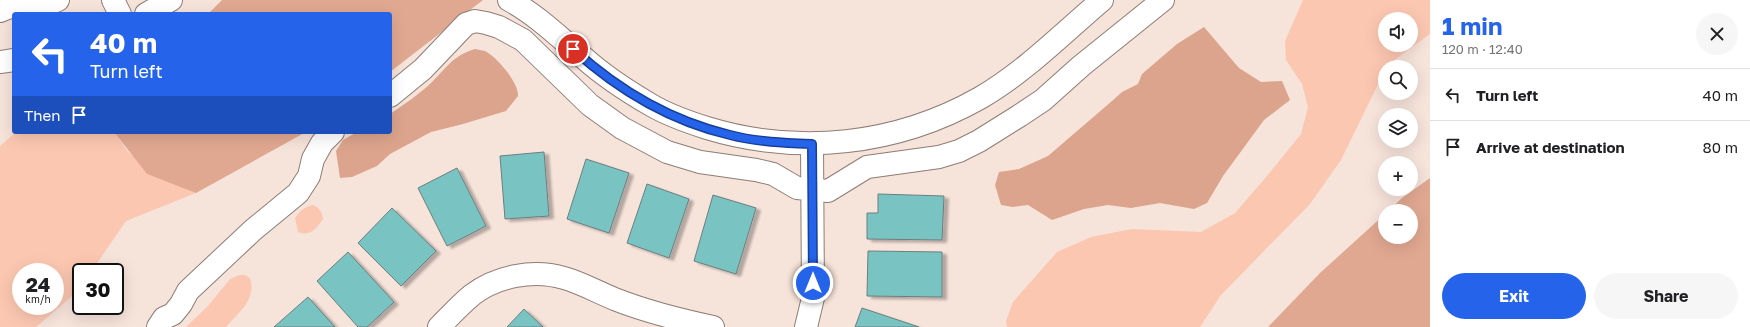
<!DOCTYPE html>
<meta charset="utf-8">
<style>
body{margin:0;font-family:"Golos Text",sans-serif;background:#f6f6f6;color:#202124;height:100vh;display:flex;flex-direction:column;font-size:15px;white-space:nowrap}
*{box-sizing:border-box;margin:0}
p{font-size:13px;color:#757577}
.icon{flex:none;width:22px;height:22px;fill:none;stroke:currentColor;stroke-width:2;stroke-linecap:round;stroke-linejoin:round}
.map{position:relative;flex:1;overflow:hidden}
.side{display:flex;flex-direction:column;background:#fff;width:320px}
.side>*{flex:none}
.hud{position:absolute;left:12px;top:12px;width:380px;height:122px;border-radius:4px;box-shadow:0 4px 16px #0002;background:#2563eb;color:#fff;overflow:hidden}
.controls{position:absolute;left:1378px;top:12px;display:grid;gap:8px}
.controls a{display:grid;place-items:center;width:40px;height:40px;border-radius:50%;background:#fff;box-shadow:0 4px 16px #0002;font-size:20px}
.speed{position:absolute;left:12px;top:263px;display:flex;gap:8px;font-size:20px;font-weight:700;text-align:center}
.speed>*{display:grid;place-content:center;width:52px;height:52px;border-radius:50%;background:#fff;box-shadow:0 4px 16px #0002;line-height:1}
.speed small{font-size:10px;font-weight:400}
.speed .limit{border:2px solid #111;border-radius:6px;background:#fff;color:#111}
.pin{position:absolute;display:grid;place-items:center;width:34px;height:34px;color:#fff;margin:-17px;border:2px solid #fff;border-radius:50%;box-shadow:0 1px 4px #0007}
.me{position:absolute;width:44px;margin:-22px;rotate:0deg;stroke-linejoin:round;filter:drop-shadow(0 0 3px #0008)}
.turn{display:flex;align-items:center;gap:14px;height:84px;padding:0 12px;font-size:18px}
.turn .icon{width:52px;height:52px;stroke-width:2.5}
.turn b{display:block;font-size:28px;line-height:34px}
.then{display:flex;align-items:center;height:38px;padding:0 12px;background:#0003;gap:8px;font-size:15px}
.round{display:grid;place-items:center;flex:none;width:42px;height:42px;border-radius:21px;background:#f6f6f6}
.summary{display:flex;align-items:center;justify-content:space-between;height:68px;padding:0 12px}
h1{font-size:24px;font-weight:700;line-height:30px;color:#2563eb}
.button{display:flex;gap:8px;margin-top:auto;padding:8px 12px}
.button a{flex:1;height:46px;border-radius:24px;background:#2563eb;color:#fff;font-size:16px;font-weight:700;line-height:46px;text-align:center}
.button a+a{background:#f6f6f6;color:#202124}
ul{padding:0;list-style:none}
li{display:flex;align-items:center;gap:12px;height:52px;padding:0 12px;border-top:1px solid #e0e0e0}
li div{flex:1}
li b{display:block;font-size:15px}
li em{font-style:normal}
main{display:flex;flex:1;min-height:0}
.map>svg:first-child{display:block}
.green{fill:#fcc7b1;fill-rule:evenodd}
.forest{fill:#e1a891}
.water{fill:#dca48c}
.building{fill:#79c4c2;stroke:#6a7f7e;filter:url(#shadow)}
.lines{fill:none;stroke-linecap:round;stroke-linejoin:round}
.minor-casing{stroke:#8e7d75;stroke-width:24}
.minor{stroke:#fff;stroke-width:22}
.route-casing{stroke:#184099;stroke-width:10}
.route{stroke:#2563eb;stroke-width:7}
</style>
<main>
<div class="map">
<svg width="1430" height="327" viewBox="0 0 1430 327">
<defs>
<filter id="shadow"><feDropShadow dx="4.5" dy="2.5" stdDeviation="1" flood-color="#0004"/></filter>
</defs>
<rect width="100%" height="100%" fill="#f6e3da"/>
<g class="green">
<path d="M1303,0H1430V34L1385,67V70L1341,160L1310,204L1221,295L1200,327H1007L1006,321L1013,302L1057,252L1091,237L1132,229L1201,232L1235,213L1267,176L1301,134L1308,107L1302,84L1286,60L1285,41ZM1385,19H1411V45H1385Z"/>
<path d="M16,132H114L128,152L184,187L196,193L126,221L91,272H81V286L78,291L36,327H0V146ZM21,272H55V306H21Z"/>
<path d="M313,205C319,208 322,211 323,219C317,228 310,237 298,232L295,218C300,211 304,207 313,205Z"/>
<path d="M239,275H245L250,278C257,299 239,312 226,327H186L208,306L230,279Z"/>
</g>
<g class="forest">
<path d="M222,0H483L390,72V14H208Z"/>
<path d="M114,132H306L196,193L147,174Z"/>
<path d="M1430,178V327H1268L1320,273L1385,214V237H1411V211H1388L1402,198Z"/>
</g>
<g class="water">
<path d="M1204,27L1239,68L1261,82L1282,81L1290,100L1264,120L1223,176L1207,203L1194,209L1160,203L1131,208L1108,205L1084,209L1052,220L1028,205L1013,207L1001,205L995,185L999,172L1019,169L1048,156L1112,101L1122,92L1138,84L1142,74L1177,44Z"/>
<path d="M475,49C478,50 482,50 485,51C497,57 519,83 518,96L506,111L463,124L431,132L390,154L377,166L352,177L340,178L336,151L343,140L357,132H390V114C405,104 421,93 433,81C448,66 453,56 475,49Z"/>
</g>
<g class="building">
<path d="M544,152L549,216L505,219L500,156Z"/>
<path d="M586,159L629,173L609,233L567,219Z"/>
<path d="M457,168L486,226L447,246L418,188Z"/>
<path d="M647,184L689,199L669,258L627,243Z"/>
<path d="M878,194L944,196L942,240L867,239V213H878Z"/>
<path d="M713,195L756,208L736,274L694,261Z"/>
<path d="M392,208L436,251L401,286L358,243Z"/>
<path d="M868,251L942,252V297L867,296Z"/>
<path d="M348,252L394,302L367,327H358L317,281Z"/>
<path d="M308,297L335,327H274Z"/>
<path d="M862,308L919,327H855Z"/>
<path d="M524,309L543,327H507Z"/>
</g>
<g class="lines">
<defs>
<g id="minor">
<path d="M113,0L120,14"/>
<path d="M509,0C537,15 560,38 584,58C604,76 627,91 651,105C668,115 688,122 707,128C799,156 897,145 980,98C1025,72 1063,33 1102,0"/>
<path d="M0,11L10,7H41L58,0"/>
<path d="M146,14L171,0"/>
<path d="M0,62L14,60"/>
<path d="M390,96L423,69L466,24L475,21L486,23L499,27L523,40L590,105L622,128L667,152L700,162L756,170L773,174L797,188L828,191L867,167L939,157L959,151L979,141L1019,116L1043,100L1081,66L1163,0"/>
<path d="M158,327L164,318L173,314L181,304L188,291L253,230L298,193L309,176L313,159L322,143L333,132"/>
<path d="M439,327C450,316 460,305 472,295C497,276 533,269 564,278C582,283 599,293 617,300C648,312 680,320 713,327"/>
<path d="M806,327L813,298L812,144"/>
</g>
</defs>
<use href="#minor" class="minor-casing"/>
<use href="#minor" class="minor"/>
</g>
<g class="lines">
<defs>
<path id="route" d="M573,49C618,90 671,121 730,135C757,142 785,143 812,144L813,283"/>
</defs>
<use href="#route" class="route-casing"/>
<use href="#route" class="route"/>
</g>
</svg>
<div class="controls">
<a><svg class="icon" aria-label="sound" viewBox="0 0 24 24"><path d="M4 9h4l5-4v14l-5-4H4zM17 9q2 3 0 6"/></svg></a>
<a><svg class="icon" aria-label="search" viewBox="0 0 24 24"><circle cx="10" cy="10" r="6"/><path d="M15 15l6 6"/></svg></a>
<a><svg class="icon" aria-label="layers" viewBox="0 0 24 24"><path d="M12 4l9 5-9 5-9-5zM3 14l9 5 9-5"/></svg></a>
<a>+</a>
<a>−</a>
</div>
<div class="speed"><div>24<small>km/h</small></div><div class="limit">30</div></div>
<div class="pin" style="left:573px;top:49px;background:#d93025"><svg class="icon" aria-label="arrive" viewBox="0 0 24 24"><path d="M6 21V4h12l-3 4 3 4H6"/></svg></div>
<svg class="me" style="left:813px;top:283px" viewBox="-20 -20 40 40"><circle r="17" fill="#2563eb" stroke="#fff" stroke-width="3"/><path d="M0-11L8 9 0 5-8 9z" fill="#fff"/></svg>
<div class="hud">
<div class="turn"><svg class="icon" aria-label="left" viewBox="0 0 24 24"><path d="M17 20v-9H6M10 6l-5 5 5 5"/></svg><div><b>40 m</b>Turn left</div></div>
<div class="then">Then<svg class="icon" aria-label="arrive" viewBox="0 0 24 24"><path d="M6 21V4h12l-3 4 3 4H6"/></svg></div>
</div>
</div>
<section class="side">
<div class="summary"><div><h1>1 min</h1><p>120 m · 12:40</p></div><a class="round"><svg class="icon" aria-label="close" viewBox="0 0 24 24"><path d="M6 6l12 12M18 6L6 18"/></svg></a></div>
<ul>
<li><svg class="icon" aria-label="left" viewBox="0 0 24 24"><path d="M17 20v-9H6M10 6l-5 5 5 5"/></svg><div><b>Turn left</b></div><em>40 m</em></li>
<li><svg class="icon" aria-label="arrive" viewBox="0 0 24 24"><path d="M6 21V4h12l-3 4 3 4H6"/></svg><div><b>Arrive at destination</b></div><em>80 m</em></li>
</ul>
<div class="button"><a>Exit</a><a>Share</a></div>
</section>
</main>
